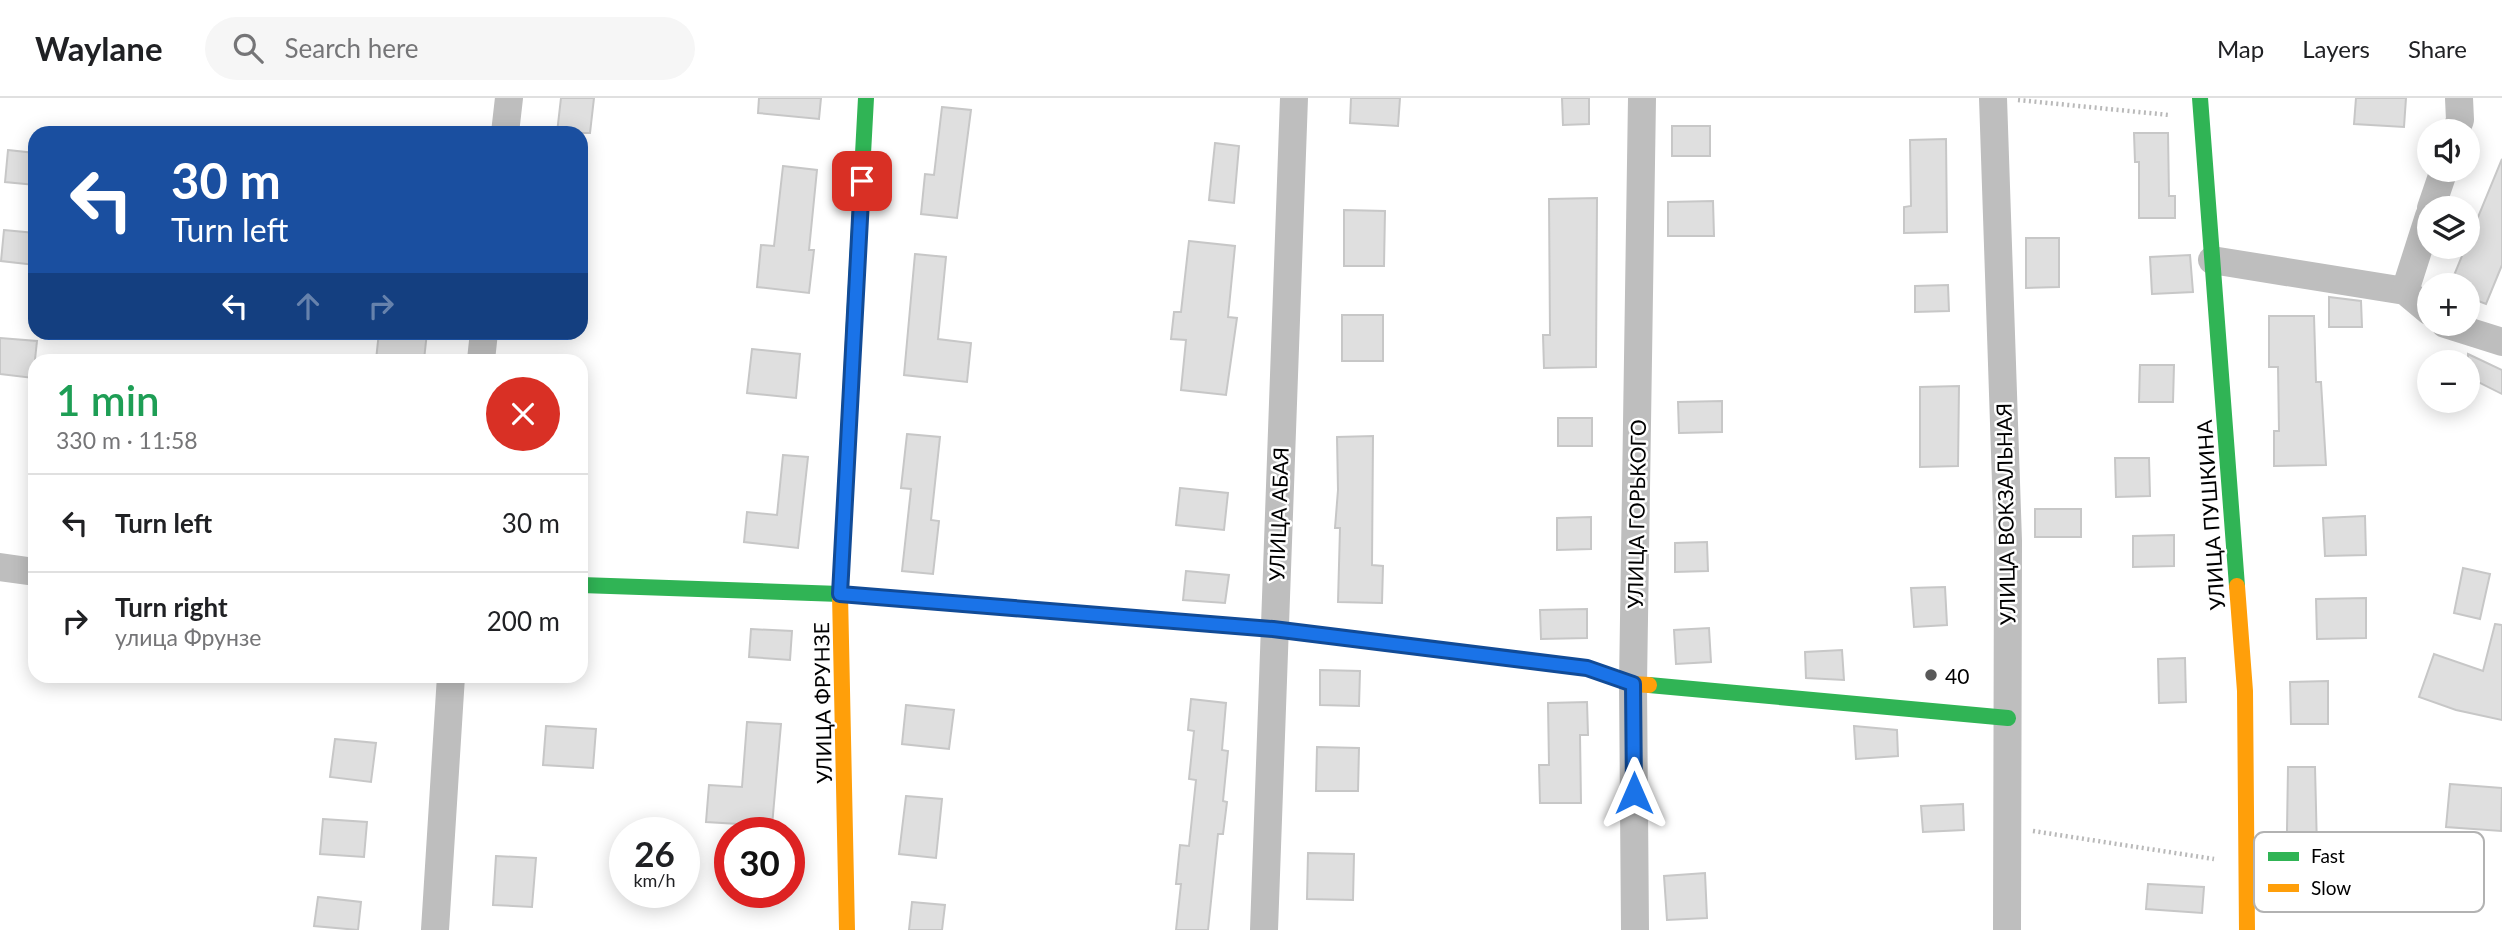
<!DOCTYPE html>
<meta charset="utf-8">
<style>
body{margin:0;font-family:Lato,sans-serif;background:#f6f6f6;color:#202124;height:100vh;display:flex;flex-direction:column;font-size:26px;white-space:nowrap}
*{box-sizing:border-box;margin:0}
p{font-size:23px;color:#757577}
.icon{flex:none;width:38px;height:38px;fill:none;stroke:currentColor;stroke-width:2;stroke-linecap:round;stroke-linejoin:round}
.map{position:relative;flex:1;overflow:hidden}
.details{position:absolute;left:28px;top:256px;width:560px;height:329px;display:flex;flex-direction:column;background:#fff;border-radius:21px;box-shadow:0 4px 18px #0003}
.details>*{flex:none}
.banner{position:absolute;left:28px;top:28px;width:560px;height:214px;border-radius:21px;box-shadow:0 4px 18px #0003;background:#1a4fa0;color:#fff;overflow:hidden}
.buttons{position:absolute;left:2417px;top:21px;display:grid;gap:14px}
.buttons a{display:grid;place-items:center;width:63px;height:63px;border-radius:50%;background:#fff;box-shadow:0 4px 18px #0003;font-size:35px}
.speed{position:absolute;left:609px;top:719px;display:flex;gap:14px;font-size:35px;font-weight:700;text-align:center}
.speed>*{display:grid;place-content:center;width:91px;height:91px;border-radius:50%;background:#fff;box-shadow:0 4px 18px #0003;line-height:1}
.speed small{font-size:18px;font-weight:400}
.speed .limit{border:10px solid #d22;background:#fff;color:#111}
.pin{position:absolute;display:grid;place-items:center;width:60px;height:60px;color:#fff;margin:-30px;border-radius:14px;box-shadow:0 4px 10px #0006}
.me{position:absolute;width:77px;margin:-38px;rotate:0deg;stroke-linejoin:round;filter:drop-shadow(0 0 5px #0008)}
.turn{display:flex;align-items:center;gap:24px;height:147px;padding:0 28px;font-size:32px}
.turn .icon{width:91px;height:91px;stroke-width:2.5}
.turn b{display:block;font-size:49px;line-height:60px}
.lanes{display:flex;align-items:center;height:66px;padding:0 28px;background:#0003;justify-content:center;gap:35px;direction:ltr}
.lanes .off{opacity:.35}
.round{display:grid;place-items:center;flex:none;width:74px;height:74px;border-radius:37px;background:#f6f6f6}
.overview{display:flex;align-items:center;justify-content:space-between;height:119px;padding:0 28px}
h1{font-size:42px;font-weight:600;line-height:52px;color:#1e9e55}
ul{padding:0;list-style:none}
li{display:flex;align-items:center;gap:21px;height:98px;padding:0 28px;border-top:2px solid #e0e0e0}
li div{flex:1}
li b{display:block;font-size:26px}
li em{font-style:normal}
header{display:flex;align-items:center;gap:42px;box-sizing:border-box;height:98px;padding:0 35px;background:#fff;border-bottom:2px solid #e0e0e0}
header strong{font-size:33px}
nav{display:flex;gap:38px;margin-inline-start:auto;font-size:24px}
.search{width:490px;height:63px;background:#f6f6f6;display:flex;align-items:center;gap:18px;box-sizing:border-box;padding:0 24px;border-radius:38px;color:#757577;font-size:26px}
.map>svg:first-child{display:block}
.building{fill:#dfdfdf;stroke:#c7c7c7;stroke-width:2}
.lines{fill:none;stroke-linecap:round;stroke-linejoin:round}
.path{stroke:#b9b9b9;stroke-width:4.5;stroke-dasharray:2 3.5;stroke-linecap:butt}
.street{stroke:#bebebe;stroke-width:28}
.fast{stroke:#30b455;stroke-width:16}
.slow{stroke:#ff9f0a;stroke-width:16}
.route-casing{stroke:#114b97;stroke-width:18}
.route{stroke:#1a73e8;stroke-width:12}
.poi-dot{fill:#595959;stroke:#fff;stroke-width:2.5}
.labels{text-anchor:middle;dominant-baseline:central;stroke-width:5;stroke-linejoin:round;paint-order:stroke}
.street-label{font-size:21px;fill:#000;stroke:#fff}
.poi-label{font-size:21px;fill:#000;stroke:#fff;text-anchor:start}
.key{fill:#fff;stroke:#b2b2b2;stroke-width:2}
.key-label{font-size:19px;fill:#000}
</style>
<header>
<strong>Waylane</strong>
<div class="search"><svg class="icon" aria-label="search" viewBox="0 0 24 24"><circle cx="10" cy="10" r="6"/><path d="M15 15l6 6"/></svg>Search here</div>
<nav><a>Map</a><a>Layers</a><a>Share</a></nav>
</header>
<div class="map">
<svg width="2502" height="832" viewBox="0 0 2502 832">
<rect width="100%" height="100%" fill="#fff"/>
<g class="building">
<path d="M561,0H594L590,35H557Z"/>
<path d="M759,0H821L819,21L758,15Z"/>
<path d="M1351,0H1400L1398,28L1350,25Z"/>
<path d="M1562,0H1589V26L1563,27Z"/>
<path d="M2356,0H2406L2404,29L2354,26Z"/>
<path d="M942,9L971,12L957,120L921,116L925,76L934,77Z"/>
<rect x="1672" y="28" width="38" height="30"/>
<path d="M2134,35H2168L2169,98H2175V120H2139V64H2135Z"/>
<path d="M1946,41L1947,134L1904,135V109L1911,108L1910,42Z"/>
<path d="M1215,45L1239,48L1234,105L1209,102Z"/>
<path d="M8,52L35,55V87L5,84Z"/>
<path d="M2502,61V167L2486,206L2468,199V187H2450Z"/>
<path d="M783,68L817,72L809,152H814L809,195L757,189L761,147L774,148Z"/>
<path d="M1597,100L1596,269L1544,270L1543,237H1550L1549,101Z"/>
<path d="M1713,103L1714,138H1668V104Z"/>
<path d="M1344,112L1385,113L1384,168H1344Z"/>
<path d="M4,132L35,135V167L1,163Z"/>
<path d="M2026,140H2059V189L2026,190Z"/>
<path d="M1189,143L1235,148L1228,219L1237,220L1226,297L1181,292L1186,242L1171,241L1174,214H1181Z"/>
<path d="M915,156L946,159L938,241L971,245L967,284L904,277Z"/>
<path d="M2190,157L2193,194L2152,196L2150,159Z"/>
<path d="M1948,187L1949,213L1915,214V188Z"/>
<path d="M2329,199L2361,203L2362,229H2329Z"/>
<rect x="1342" y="217" width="41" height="46"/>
<path d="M2269,218H2314L2316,284H2321L2326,367L2274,368V333H2279L2278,269H2269Z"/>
<path d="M379,234H427L424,262H376Z"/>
<path d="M0,240L37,243L33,280L0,276Z"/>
<path d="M752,251L800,256L796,300L747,295Z"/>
<path d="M2468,256L2502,272V296L2468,279Z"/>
<path d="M2140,267H2174L2173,304H2139Z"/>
<path d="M1959,288L1958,368L1920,369V289Z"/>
<path d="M1722,303V334L1679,335L1678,304Z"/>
<rect x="1558" y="320" width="34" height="28"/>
<path d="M907,336L940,339L931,422L939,423L933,476L902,473L911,391L901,390Z"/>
<path d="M1373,338L1372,467L1383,468L1382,505L1338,504L1340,430H1335L1338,392L1337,339Z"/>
<path d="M783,357L808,359L798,450L744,444L747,414L777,417Z"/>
<path d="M2115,360H2149L2150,398L2116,399Z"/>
<path d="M1180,390L1228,395L1224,432L1176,427Z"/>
<rect x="2035" y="411" width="46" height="28"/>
<path d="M2365,418L2366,457L2325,458L2323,420Z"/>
<path d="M1591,419V451L1557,452V420Z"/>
<path d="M2174,437V468L2133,469V438Z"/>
<path d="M1707,444L1708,473L1675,474V445Z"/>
<path d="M2463,470L2490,476L2480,521L2454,515Z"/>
<path d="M1186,473L1229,477L1225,505L1183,502Z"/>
<path d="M1945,489L1947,527L1914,529L1911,490Z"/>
<path d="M2366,500V540L2317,541L2316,501Z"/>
<path d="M1587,511V540L1541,541L1540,512Z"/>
<path d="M2495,526L2502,527V622L2456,612L2419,599L2434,556L2483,573Z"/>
<path d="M1709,530L1711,564L1676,566L1674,532Z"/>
<path d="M751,531L792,533L790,562L749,559Z"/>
<path d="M1842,552L1844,582L1806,580L1805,554Z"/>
<path d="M2185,560L2186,604L2159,605L2158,561Z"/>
<path d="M1320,572L1360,573L1359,608L1320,607Z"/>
<path d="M2328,583V626H2291L2290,584Z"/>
<path d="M1191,601L1226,605L1222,652L1228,653L1223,703L1227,704L1223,736H1218L1208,832H1176L1181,786H1176L1180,747L1189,748L1196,682L1189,681L1194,633L1188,632Z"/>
<path d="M1587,604L1588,637H1580L1581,705H1540L1539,667H1549L1548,605Z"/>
<path d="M906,607L954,612L949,651L902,646Z"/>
<path d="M747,624L781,626L772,728L706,724L709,687L742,689Z"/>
<path d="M546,628L596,631L593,670L543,667Z"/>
<path d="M1854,628L1897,632L1898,658L1856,661Z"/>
<path d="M335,641L376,645L371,684L330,679Z"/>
<path d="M1317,649L1359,650L1358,693H1316Z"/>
<path d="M2288,669H2315L2317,750H2325L2326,794L2286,795Z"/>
<path d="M2450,686L2502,690L2501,733L2446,729Z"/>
<path d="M906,698L942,701L936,760L899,756Z"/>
<path d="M1963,706L1964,732L1923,734L1921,708Z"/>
<path d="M323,721L367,724L364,759L320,756Z"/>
<path d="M1308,755L1354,756L1353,802L1307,801Z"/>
<path d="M496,758L536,760L532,809L493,807Z"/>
<path d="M1705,775L1707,820L1667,822L1664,778Z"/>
<path d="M2148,786L2204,789L2202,815L2146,811Z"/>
<path d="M318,799L361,804L358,832L314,828Z"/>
<path d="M912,804L945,807L942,832H909Z"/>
</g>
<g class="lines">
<g class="path">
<path d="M2018,2L2169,17"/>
<path d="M2033,733L2214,761"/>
</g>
<g class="street">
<path d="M1993,0L2008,443L2007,832"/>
<path d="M2456,33L2460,22L2459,0"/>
<path d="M505,35L509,0"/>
<path d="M2431,110L2444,72"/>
<path d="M2212,162L2405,193L2429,213"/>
<path d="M2405,193L2429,118"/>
<path d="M2445,226L2502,244"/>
<path d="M481,262L484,234"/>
<path d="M0,469L35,474"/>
<path d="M435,832L451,578"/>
<path d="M1264,832L1294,0"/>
<path d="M1635,832L1633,586L1642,0"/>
</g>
<g class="fast">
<path d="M2200,0L2237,488"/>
<path d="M853,242L866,0"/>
<path d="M581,487L840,496L1196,525"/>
<path d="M1649,587L2008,620"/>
</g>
<g class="slow">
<path d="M2237,488L2245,593L2247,832"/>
<path d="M1196,525L1273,531L1587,570L1633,586L1649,587"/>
<path d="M847,832L840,496L853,242"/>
</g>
</g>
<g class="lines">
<defs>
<path id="route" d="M862,83L840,496L1273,531L1587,570L1633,586L1634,695"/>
</defs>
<use href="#route" class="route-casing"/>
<use href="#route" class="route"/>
</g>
<circle class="poi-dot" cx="1931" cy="577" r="7"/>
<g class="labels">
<g class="street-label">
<text transform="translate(1278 416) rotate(-88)">УЛИЦА АБАЯ</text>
<text transform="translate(1636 416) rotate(-89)">УЛИЦА ГОРЬКОГО</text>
<text transform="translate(2005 416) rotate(-91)">УЛИЦА ВОКЗАЛЬНАЯ</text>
<text transform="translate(2210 417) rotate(-94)">УЛИЦА ПУШКИНА</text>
<text transform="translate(822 605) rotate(-91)">УЛИЦА ФРУНЗЕ</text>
</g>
<g class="poi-label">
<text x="1945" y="577">40</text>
</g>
</g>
<rect x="2254" y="734" width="230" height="80" rx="10" class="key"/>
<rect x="2268" y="754" width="31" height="9" fill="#30b455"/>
<rect x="2268" y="786" width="31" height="8" fill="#ff9f0a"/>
<g class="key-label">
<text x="2311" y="765">Fast</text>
<text x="2311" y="797">Slow</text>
</g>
</svg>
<div class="buttons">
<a><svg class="icon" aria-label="sound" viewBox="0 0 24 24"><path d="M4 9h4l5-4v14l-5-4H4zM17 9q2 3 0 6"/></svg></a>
<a><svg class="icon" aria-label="layers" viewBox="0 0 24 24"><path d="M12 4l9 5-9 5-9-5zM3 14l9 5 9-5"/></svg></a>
<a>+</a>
<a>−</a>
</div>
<div class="speed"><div>26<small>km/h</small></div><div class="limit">30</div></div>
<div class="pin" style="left:862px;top:83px;background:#d93025"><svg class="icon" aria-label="arrive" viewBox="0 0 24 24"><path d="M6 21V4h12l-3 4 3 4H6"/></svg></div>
<svg class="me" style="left:1634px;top:695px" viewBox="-20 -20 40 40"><path d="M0-17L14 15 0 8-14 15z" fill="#1a73e8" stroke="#fff" stroke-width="4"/></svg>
<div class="banner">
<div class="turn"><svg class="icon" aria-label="left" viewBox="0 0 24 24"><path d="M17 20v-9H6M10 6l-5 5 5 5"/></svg><div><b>30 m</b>Turn left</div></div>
<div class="lanes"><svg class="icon" aria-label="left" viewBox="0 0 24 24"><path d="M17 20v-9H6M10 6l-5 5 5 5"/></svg><svg class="icon off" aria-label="ahead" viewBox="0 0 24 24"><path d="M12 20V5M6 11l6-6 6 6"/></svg><svg class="icon off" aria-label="right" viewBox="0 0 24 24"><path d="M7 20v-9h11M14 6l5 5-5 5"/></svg></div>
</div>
<section class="details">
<div class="overview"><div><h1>1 min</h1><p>330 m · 11:58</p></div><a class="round" style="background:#d93025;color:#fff"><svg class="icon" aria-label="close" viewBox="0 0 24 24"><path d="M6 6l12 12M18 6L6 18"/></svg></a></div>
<ul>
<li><svg class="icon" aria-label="left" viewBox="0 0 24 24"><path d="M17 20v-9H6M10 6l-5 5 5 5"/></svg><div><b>Turn left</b></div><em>30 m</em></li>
<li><svg class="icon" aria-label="right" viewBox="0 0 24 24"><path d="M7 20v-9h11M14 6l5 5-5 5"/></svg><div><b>Turn right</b><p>улица Фрунзе</p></div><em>200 m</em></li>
</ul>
</section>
</div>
